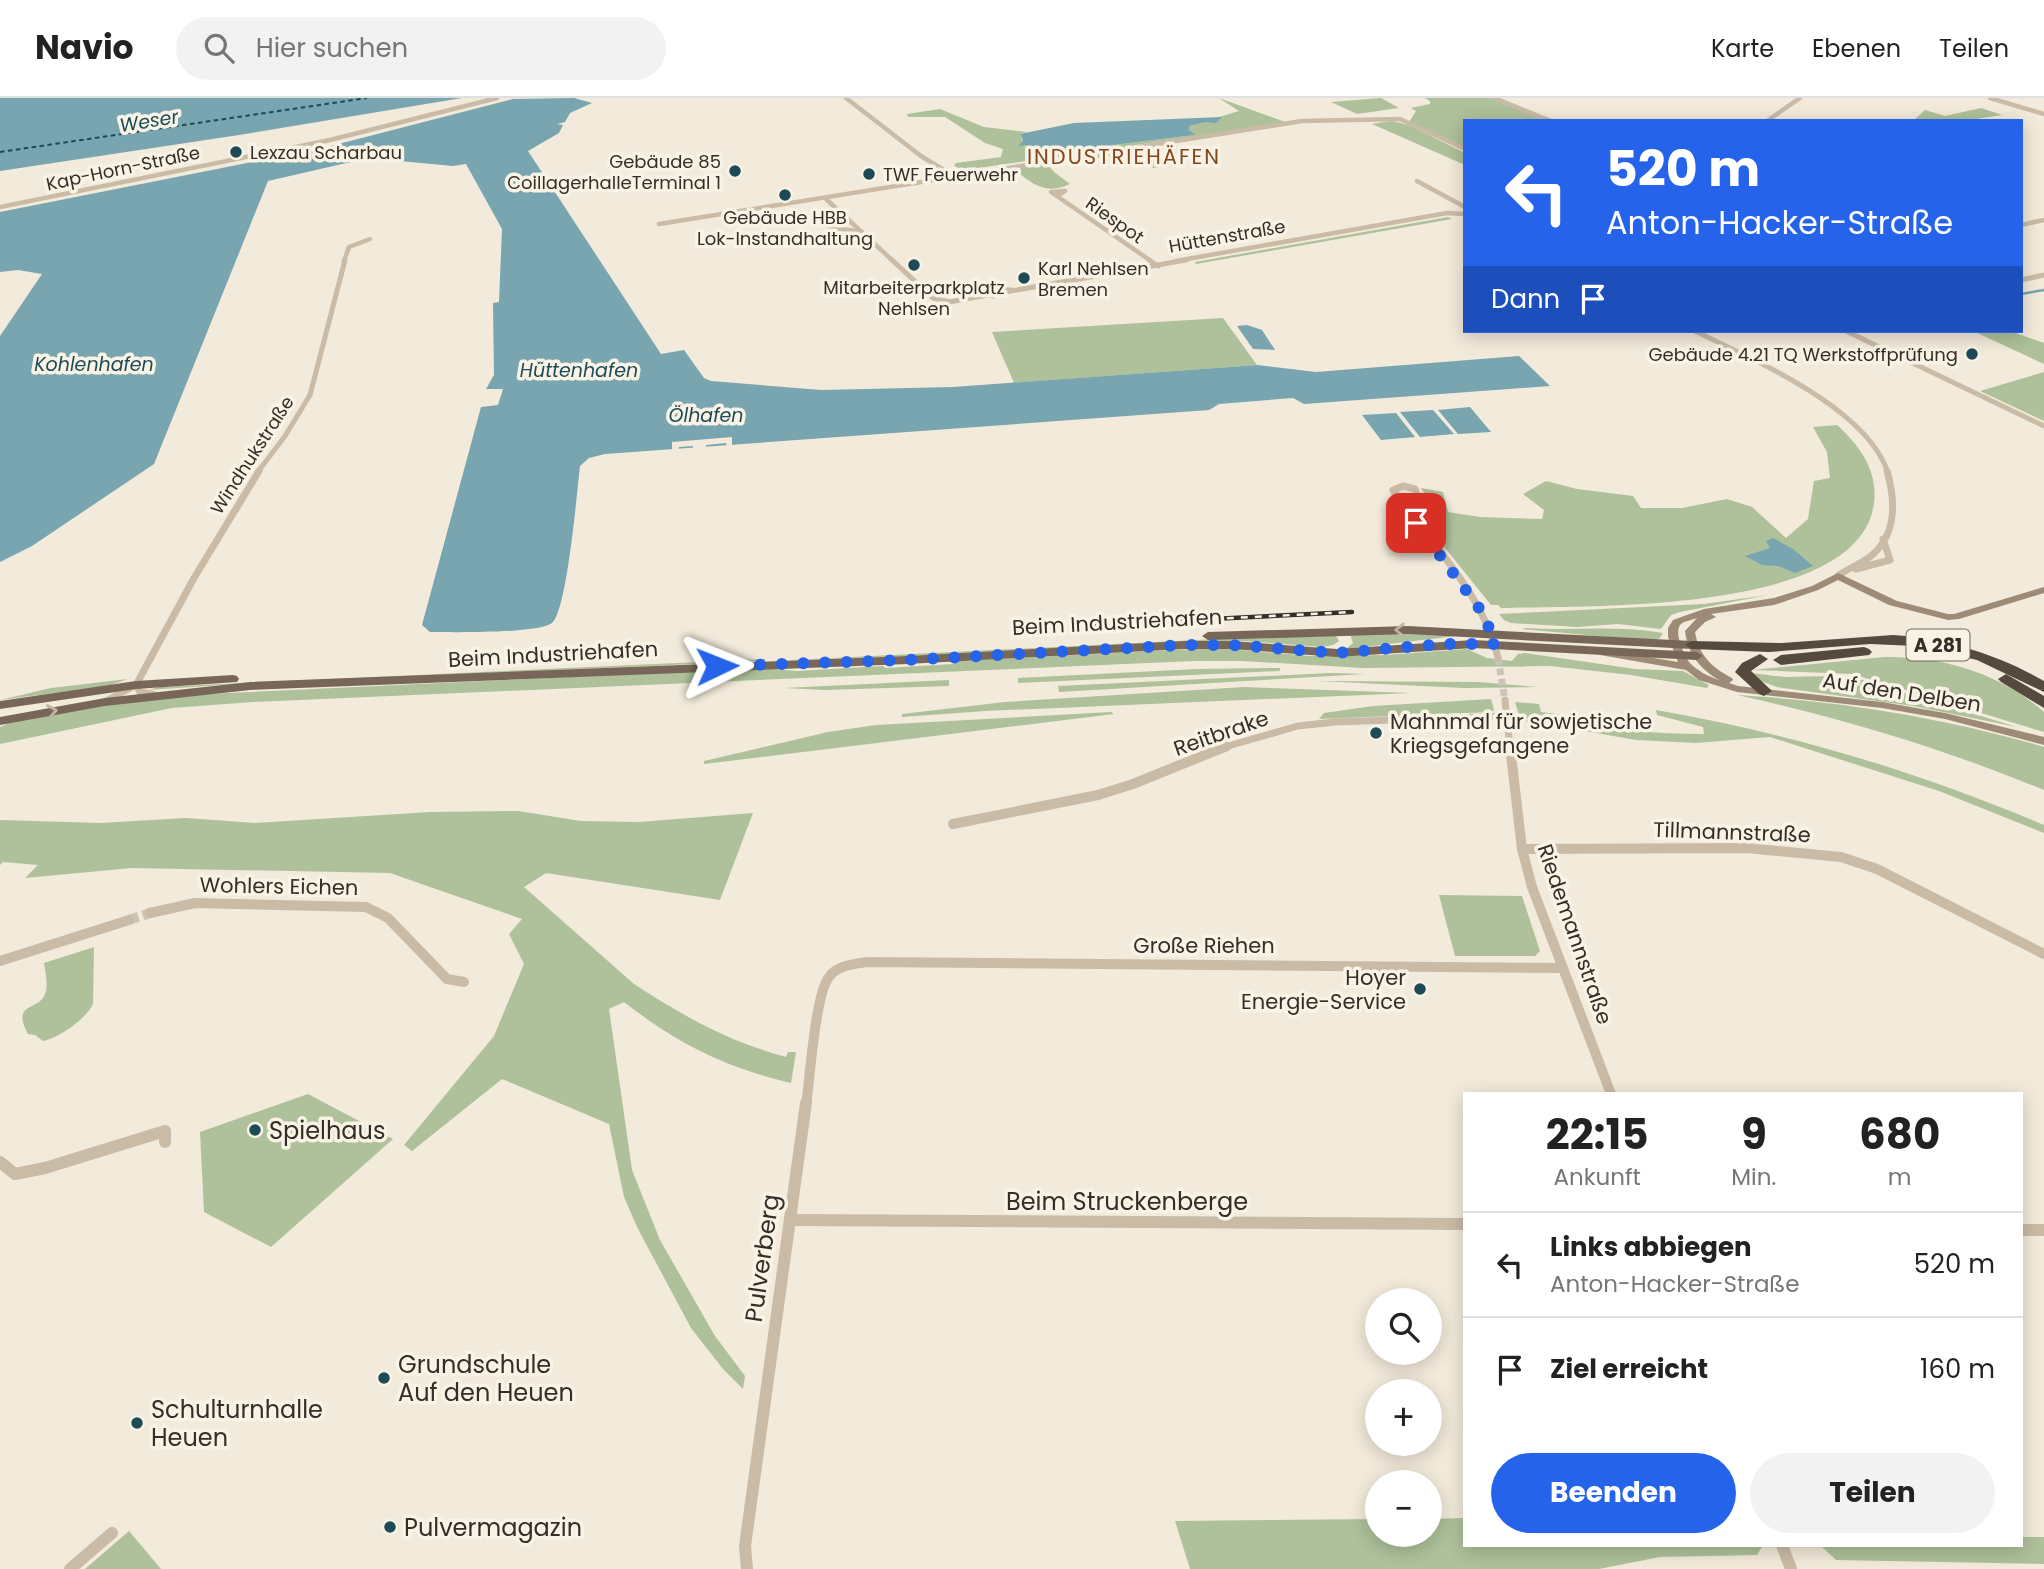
<!DOCTYPE html>
<html lang="de">
<meta charset="utf-8">
<style>
body{margin:0;font-family:Poppins,sans-serif;background:#f2f2f2;color:#222;height:100vh;display:flex;flex-direction:column;font-size:26px;white-space:nowrap}
*{box-sizing:border-box;margin:0}
p{font-size:23px;color:#767676}
.icon{flex:none;width:38px;height:38px;fill:none;stroke:currentColor;stroke-width:2;stroke-linecap:round;stroke-linejoin:round}
.map{position:relative;flex:1;overflow:hidden}
.details{position:absolute;left:1463px;top:994px;width:560px;height:455px;display:flex;flex-direction:column;background:#fff;border-radius:0px;box-shadow:0 4px 18px #0003}
.details>*{flex:none}
.top-card{position:absolute;left:1463px;top:21px;width:560px;height:214px;border-radius:0px;box-shadow:0 4px 18px #0003;background:#2563eb;color:#fff;overflow:hidden}
.tools{position:absolute;left:1365px;top:1190px;display:grid;gap:14px}
.tools a{display:grid;place-items:center;width:77px;height:77px;border-radius:50%;background:#fff;box-shadow:0 4px 18px #0003;font-size:35px}
.pin{position:absolute;display:grid;place-items:center;width:60px;height:60px;color:#fff;margin:-30px;border-radius:14px;box-shadow:0 4px 10px #0006}
.me{position:absolute;width:77px;margin:-38px;rotate:88deg;stroke-linejoin:round;filter:drop-shadow(0 0 5px #0008)}
.turn{display:flex;align-items:center;gap:24px;height:147px;padding:0 28px;font-size:32px}
.turn .icon{width:91px;height:91px;stroke-width:2.5}
.turn b{display:block;font-size:49px;line-height:60px}
.then{display:flex;align-items:center;height:66px;padding:0 28px;background:#0003;gap:14px;font-size:26px}
.eta{display:flex;justify-content:space-evenly;align-items:center;height:119px;text-align:center}
.eta b{font-size:42px;font-weight:700;line-height:49px}
.primary-button{display:flex;gap:14px;margin-top:auto;padding:14px 28px}
.primary-button a{flex:1;height:80px;border-radius:42px;background:#2563eb;color:#fff;font-size:28px;font-weight:700;line-height:80px;text-align:center}
.primary-button a+a{background:#f2f2f2;color:#222}
ul{padding:0;list-style:none}
li{display:flex;align-items:center;gap:21px;height:105px;padding:0 28px;border-top:2px solid #e0e0e0}
li div{flex:1}
li b{display:block;font-size:26px}
li em{font-style:normal}
header{display:flex;align-items:center;gap:42px;box-sizing:border-box;height:98px;padding:0 35px;background:#fff;border-bottom:2px solid #e0e0e0}
header strong{font-size:33px}
nav{display:flex;gap:38px;margin-inline-start:auto;font-size:24px}
.search{width:490px;height:63px;background:#f2f2f2;display:flex;align-items:center;gap:18px;box-sizing:border-box;padding:0 24px;border-radius:38px;color:#767676;font-size:26px}
.map>svg:first-child{display:block}
.green{fill:#aec19a}
.water{fill:#78a5af}
.pier{fill:#f2eada}
.lines{fill:none;stroke-linecap:round;stroke-linejoin:round}
.stream{stroke:#78a5af;stroke-width:2.5}
.ferry{stroke:#1c4b57;stroke-width:2;stroke-dasharray:4.5 3.5;stroke-linecap:butt}
.street-tunnel-far1{stroke:#ccc4b6;stroke-width:7;stroke-dasharray:7 3.5;stroke-linecap:butt}
.street-tunnel{stroke:#ccc4b6;stroke-width:10;stroke-dasharray:10 4.5;stroke-linecap:butt}
.street-far4{stroke:#cabba6;stroke-width:4.5}
.street-far3{stroke:#cabba6;stroke-width:5}
.street-far2{stroke:#cabba6;stroke-width:7}
.street-far1{stroke:#cabba6;stroke-width:10}
.street{stroke:#cabba6;stroke-width:12}
.secondary{fill:#9d8a77;fill-rule:evenodd}
.primary{fill:#786758;fill-rule:evenodd}
.highway{fill:#56493e;fill-rule:evenodd}
.rail-casing{stroke:#352d27;stroke-width:4.5}
.rail{stroke:#f9f3e6;stroke-width:2.5;stroke-dasharray:7;stroke-linecap:butt}
.oneway{stroke:#bfb4a6}
.route{stroke:#2563eb;stroke-width:12;stroke-dasharray:0 21.6}
.poi-dot{fill:#1c4b57;stroke:#f9f3e6;stroke-width:2.5}
.labels{text-anchor:middle;dominant-baseline:central;stroke-width:7;stroke-linejoin:round;paint-order:stroke}
.far-poi-label{font-size:18px;fill:#352d27;stroke:#f9f3e6;text-anchor:start}
.far-street-label{font-size:18px;fill:#352d27;stroke:#f9f3e6}
.far-water-label{font-size:19px;font-style:italic;fill:#1c4b57;stroke:#f9f3e6}
.shield{fill:#f9f3e6;stroke:#706860;stroke-width:2}
.shield-label{font-size:19px;font-weight:bold;fill:#352d27}
.far-quarter-label{font-size:21px;letter-spacing:2px;fill:#85461f;stroke:#f9f3e6}
.street-label{font-size:21px;fill:#352d27;stroke:#f9f3e6}
.poi-label{font-size:21px;fill:#352d27;stroke:#f9f3e6;text-anchor:start}
.near-poi-label{font-size:24px;fill:#352d27;stroke:#f9f3e6;text-anchor:start}
.near-street-label{font-size:24px;fill:#352d27;stroke:#f9f3e6}
</style>
<header>
<strong>Navio</strong>
<div class="search"><svg class="icon" aria-label="search" viewBox="0 0 24 24"><circle cx="10" cy="10" r="6"/><path d="M15 15l6 6"/></svg>Hier suchen</div>
<nav><a>Karte</a><a>Ebenen</a><a>Teilen</a></nav>
</header>
<div class="map">
<svg width="2044" height="1471" viewBox="0 0 2044 1471">
<rect width="100%" height="100%" fill="#f2eada"/>
<g class="green">
<path d="M1219,0L1288,25L964,72L954,68L956,65L1001,59L1003,51L985,45L945,19H908L907,16L940,11L984,29L1027,34L1020,36L1024,47L1050,55L1194,37L1189,32V28L1239,13Z"/>
<path d="M1381,0L1399,10L1357,16L1331,4Z"/>
<path d="M1425,0H1490L1546,23H1465V50L1409,24L1416,13L1411,10L1430,6V3Z"/>
<path d="M1981,10L2002,17L1963,23H1913L1925,12L1945,18Z"/>
<path d="M1392,23L1409,27L1465,55V67L1372,26Z"/>
<path d="M1144,51L1152,56L1166,58L1161,69L1154,70L1125,56L1048,67L1054,74L1070,86C1044,98 1032,85 1012,70Z"/>
<path d="M1448,119L1452,121L1196,166L1195,164Z"/>
<path d="M1223,220L1257,267L1014,285L992,234Z"/>
<path d="M1973,233H2010L2044,245V266Z"/>
<path d="M2044,274V323L1980,293Z"/>
<path d="M1837,327C1860,348 1878,373 1874,405C1860,518 1583,507 1501,510L1498,507H1491L1412,409L1423,406L1427,400L1421,390L1443,394L1448,414L1480,419L1542,421L1544,412L1523,396L1546,383L1577,391L1633,398L1641,410H1682L1727,401L1752,409L1786,440L1808,421L1814,383L1830,380L1827,354L1813,329Z"/>
<path d="M1768,497L1680,514L1671,517L1661,531L1618,526L1577,529L1511,525L1504,522L1499,516L1704,506Z"/>
<path d="M1525,530C1571,533 1617,527 1663,535L1659,541L1640,542L1522,531Z"/>
<path d="M1377,535L1465,537L1346,551L1353,545L1350,536Z"/>
<path d="M1320,536L1336,538L1339,543L1333,547L1322,549L1245,543H1198L957,556L771,563Z"/>
<path d="M1216,550L1310,558L1385,557L1467,551L1487,560L1512,563L1518,556L1525,555L1635,571L1683,573L1709,587L1707,590L1631,577L1550,568L1363,570L1242,563H1194L253,604L172,610L0,646V629L11,624L122,605L206,596L762,570L797,573L883,568L885,570L953,566L956,563Z"/>
<path d="M1884,559C1942,558 2000,575 2044,614V634L1852,576L1753,572Z"/>
<path d="M765,561V563L253,585L148,592L159,589Z"/>
<path d="M1280,570V573L1018,585V580L1197,571Z"/>
<path d="M1331,575L1365,576L1059,594L1058,588Z"/>
<path d="M1751,575L1785,579L1829,578L1863,582L2017,629L1913,608L1777,589L1755,581Z"/>
<path d="M128,581L108,588L0,602L51,590Z"/>
<path d="M949,582V588L825,592L784,590Z"/>
<path d="M1318,583L1478,584L1537,589L1465,590Z"/>
<path d="M1244,589L1411,595L985,613L902,619V616L1005,604Z"/>
<path d="M1737,597C1841,603 1945,620 2044,649V692C1945,651 1842,620 1737,597Z"/>
<path d="M1491,601L1494,612L1491,614L1319,621L1324,615L1373,608Z"/>
<path d="M1515,604L1539,606L1541,614L1650,627L1521,624Z"/>
<path d="M1656,612C1790,635 1919,674 2044,727V735L1939,693L1770,639L1696,645L1636,642L1562,629C1610,631 1656,636 1704,636L1703,629L1657,617Z"/>
<path d="M1111,614L1114,616L704,666V663L828,634L876,627Z"/>
<path d="M518,713L581,723L639,724L753,715L720,802L546,775L524,789L634,886C687,920 725,942 786,959L788,954H796L791,985C724,969 678,946 624,904L609,911L632,1072L660,1142L715,1238L745,1278L743,1291L723,1271L691,1230L638,1131L624,1099L609,1026L502,981L412,1053L404,1047L494,938L524,866L509,836L522,821L390,775L132,770L25,780L38,767L3,764L0,767V722L100,725L186,720L255,725L430,714Z"/>
<path d="M1439,797L1522,798L1540,853L1535,858H1455Z"/>
<path d="M94,849L93,906C86,921 59,940 43,943L35,937L28,936C10,902 41,915 46,893C48,885 45,873 44,865Z"/>
<path d="M308,996L393,1041L271,1149L204,1114L200,1034Z"/>
<path d="M1465,1420V1447L1762,1449L1757,1457L1660,1459L1599,1471H1190L1175,1423L1377,1421V1437H1430V1421Z"/>
<path d="M129,1433L161,1471H85Z"/>
<path d="M2021,1439H2044V1466L1836,1462L1820,1447H2021Z"/>
</g>
<g class="water">
<path d="M0,0H462L239,37L0,73Z"/>
<path d="M574,0L592,5L570,15L565,24L557,26L563,27L559,35L528,53L661,256L684,252L704,280L711,283L821,292L953,289L1257,267L1316,274L1519,258L1550,288L1304,306L1293,300L1219,306L1209,312L605,356L589,360L580,368C577,393 567,514 552,525C537,536 452,534 430,534L422,527L481,309L498,307L503,291H486L494,277L493,205L499,204L502,131L466,66L453,68L368,60L268,83L154,366L32,448L0,464V238L42,176L18,172L0,174V114L323,50L513,1Z"/>
<path d="M1222,19L1216,25L1205,24L1189,28V32L1195,37L1178,39L1050,55L1024,47L1018,49L1023,42L1020,36L1074,25Z"/>
<path d="M1247,227L1262,232L1275,252L1253,251L1237,228Z"/>
<path d="M1470,309L1491,334L1458,336L1438,312Z"/>
<path d="M1433,312L1454,336L1420,339L1400,314Z"/>
<path d="M1396,315L1415,339L1381,342L1362,317Z"/>
<path d="M1773,440L1793,451L1813,468L1795,475L1778,468L1762,467L1745,458L1770,450L1766,443Z"/>
</g>
<path class="pier" d="M732,339V349H727L726,345L706,347V352L693,353V348L679,349L678,353L672,354V344Z"/>
<g class="lines">
<path class="stream" d="M2021,196L2044,192"/>
<path class="ferry" d="M0,54L367,0"/>
<path class="street-tunnel-far1" d="M1498,560L1505,602"/>
<path class="street-tunnel" d="M129,822L150,815"/>
<g class="street-far4">
<path d="M846,0L921,58L952,77"/>
<path d="M1494,0L1551,23"/>
<path d="M1990,0L2044,16"/>
<path d="M1767,23L1800,0"/>
<path d="M1417,83L1465,109"/>
<path d="M1057,98L1065,93L1051,94L1151,163"/>
<path d="M826,101L893,163"/>
<path d="M0,109L330,42L497,0"/>
<path d="M840,113L824,115L819,119L829,129L862,134"/>
<path d="M659,126L1302,23L1400,21L1465,51"/>
<path d="M2021,127L2044,122"/>
<path d="M344,163L349,149L370,141"/>
<path d="M1176,163L1447,115L1465,116"/>
</g>
<g class="street-far3">
<path d="M892,162L933,200L949,204L1186,162"/>
<path d="M1149,162L1158,168"/>
<path d="M2021,182L2044,177"/>
<path d="M993,198L986,191L1011,192"/>
<path d="M1695,233C1753,262 1867,309 1888,375"/>
<path d="M1846,233L2044,328"/>
<path d="M257,375L285,338L310,297L345,162"/>
</g>
<g class="street-far2">
<path d="M1403,388L1415,391L1417,397L1402,405L1393,392Z"/>
<path d="M1402,405C1439,453 1484,500 1498,560"/>
<path d="M1856,471L1890,462L1883,441"/>
<path d="M1838,478C1847,471 1858,467 1867,461C1897,440 1896,404 1887,373"/>
<path d="M136,587L140,594L155,597"/>
<path d="M1505,602L1510,650"/>
<path d="M106,603L136,587L194,480L259,373"/>
<path d="M1221,650L1298,628L1335,624L1506,618"/>
</g>
<g class="street-far1">
<path d="M1510,648L1522,751L1532,789L1611,996"/>
<path d="M953,726L1098,697L1133,686L1227,648"/>
<path d="M1522,751L1746,750L1841,759L1877,771L2044,856"/>
<path d="M150,815L195,805L366,809L388,820L447,881L464,884"/>
<path d="M0,863L129,822"/>
<path d="M806,1007C810,981 815,897 829,879C838,867 854,866 868,864L1562,870"/>
</g>
<g class="street">
<path d="M0,1064L15,1076L45,1070L165,1033V1044"/>
<path d="M790,1122L1465,1126"/>
<path d="M2021,1132H2044"/>
<path d="M1782,1447L1791,1471"/>
<path d="M70,1471L112,1435"/>
<path d="M747,1471L745,1448L806,1005"/>
</g>
<path class="secondary" d="M1838,475L1897,503L1948,516H1954L2044,489V495L1959,521L1948,522L1889,507L1838,482L1818,492L1774,507L1711,516L1716,519L1705,524L1695,534C1699,557 1711,569 1732,580L1733,582L1729,585L1738,588L1882,604L1945,615L2044,639V647L1945,621L1882,610L1737,594L1699,582L1686,572L1600,557L1595,554L1600,551L1678,564L1668,539V530L1673,522L1704,511L1774,500L1812,488ZM1697,520L1685,533C1688,556 1699,570 1719,582C1708,578 1697,573 1689,564C1684,557 1673,533 1681,526C1684,523 1693,522 1697,520Z"/>
<g class="primary">
<path d="M1408,528L1692,543L1698,547L1692,551L1408,536L1208,542L1202,538L1208,534Z"/>
<path d="M1473,542L1697,554L1703,558L1697,562L1473,550L1337,559L1232,551H1185L907,566L250,592L105,608L0,627V619L105,600L250,584L907,558L1185,543H1232L1337,551Z"/>
<path d="M233,577L237,578L239,581L237,584L136,591L0,611V603L136,583Z"/>
</g>
<g class="highway">
<path d="M1893,537C1947,541 1997,556 2044,583V594L1977,562L1916,548L1870,546L1769,554L1692,551L1685,547L1692,543L1782,545Z"/>
<path d="M1864,549L1869,551L1872,554L1869,557L1781,567L1773,562L1781,557Z"/>
<path d="M1760,556L1768,561L1751,573L1772,593L1764,598L1759,596L1735,574L1742,565Z"/>
<path d="M2006,576L2044,598V610L2001,584L1998,581Z"/>
</g>
<defs>
<path id="rail" d="M1073,528L1352,514"/>
</defs>
<use href="#rail" class="rail-casing"/>
<use href="#rail" class="rail"/>
</g>
<defs><path id="oneway-chevron" d="M-2-3.5L2.5 0L-2 3.5" fill="none" stroke-width="1.6" stroke-linecap="round" stroke-linejoin="round" transform="scale(1.75)"/></defs>
<g class="oneway">
<use href="#oneway-chevron" transform="translate(1400 532) rotate(-180)"/>
<use href="#oneway-chevron" transform="translate(52 613) rotate(-10)"/>
</g>
<g class="lines">
<path class="route" d="M717,568L907,562L1185,547H1232L1337,555L1443,546H1496L1482,514L1416,425"/>
</g>
<g class="poi-dot">
<circle cx="236" cy="54" r="7"/>
<circle cx="735" cy="73" r="7"/>
<circle cx="869" cy="76" r="7"/>
<circle cx="785" cy="97" r="7"/>
<circle cx="914" cy="167" r="7"/>
<circle cx="1024" cy="180" r="7"/>
<circle cx="1972" cy="256" r="7"/>
<circle cx="1376" cy="635" r="7"/>
<circle cx="1420" cy="891" r="7"/>
<circle cx="255" cy="1032" r="7"/>
<circle cx="384" cy="1280" r="7"/>
<circle cx="137" cy="1325" r="7"/>
<circle cx="390" cy="1429" r="7"/>
</g>
<g class="labels">
<g class="far-poi-label">
<text x="250" y="54">Lexzau Scharbau</text>
<text x="721" y="63" text-anchor="end">Gebäude 85<tspan x="721" dy="21">CoillagerhalleTerminal 1</tspan></text>
<text x="883" y="76">TWF Feuerwehr</text>
<text x="785" y="119" text-anchor="middle">Gebäude HBB<tspan x="785" dy="21">Lok-Instandhaltung</tspan></text>
<text x="1038" y="170">Karl Nehlsen<tspan x="1038" dy="21">Bremen</tspan></text>
<text x="914" y="189" text-anchor="middle">Mitarbeiterparkplatz<tspan x="914" dy="21">Nehlsen</tspan></text>
<text x="1958" y="256" text-anchor="end">Gebäude 4.21 TQ Werkstoffprüfung</text>
</g>
<g class="far-street-label">
<text transform="translate(123 70) rotate(-12)">Kap-Horn-Straße</text>
<text transform="translate(1115 122) rotate(35)">Riespot</text>
<text transform="translate(1227 138) rotate(-10)">Hüttenstraße</text>
<text transform="translate(252 357) rotate(-57)">Windhukstraße</text>
</g>
<g class="far-water-label">
<text transform="translate(149 23) rotate(-9)">Weser</text>
<text x="94" y="266">Kohlenhafen</text>
<text x="579" y="272">Hüttenhafen</text>
<text x="706" y="317">Ölhafen</text>
</g>
<rect class="shield" x="1906.5" y="531.5" width="63" height="31" rx="5"/>
<g class="shield-label">
<text x="1938" y="547">A 281</text>
</g>
<g class="far-quarter-label">
<text x="1124" y="58">INDUSTRIEHÄFEN</text>
</g>
<g class="street-label">
<text transform="translate(1117 524) rotate(-3)">Beim Industriehafen</text>
<text transform="translate(553 556) rotate(-3)">Beim Industriehafen</text>
<text transform="translate(1902 594) rotate(9)">Auf den Delben</text>
<text transform="translate(1221 635) rotate(-19)">Reitbrake</text>
<text transform="translate(1732 734) rotate(2)">Tillmannstraße</text>
<text transform="translate(279 788) rotate(1)">Wohlers Eichen</text>
<text transform="translate(1575 836) rotate(71)">Riedemannstraße</text>
<text x="1204" y="847">Große Riehen</text>
</g>
<g class="poi-label">
<text x="1390" y="623">Mahnmal für sowjetische<tspan x="1390" dy="24">Kriegsgefangene</tspan></text>
<text x="1406" y="879" text-anchor="end">Hoyer<tspan x="1406" dy="24">Energie-Service</tspan></text>
</g>
<g class="near-poi-label">
<text x="269" y="1032">Spielhaus</text>
<text x="398" y="1266">Grundschule<tspan x="398" dy="28">Auf den Heuen</tspan></text>
<text x="151" y="1311">Schulturnhalle<tspan x="151" dy="28">Heuen</tspan></text>
<text x="404" y="1429">Pulvermagazin</text>
</g>
<g class="near-street-label">
<text x="1127" y="1103">Beim Struckenberge</text>
<text transform="translate(762 1160) rotate(-82)">Pulverberg</text>
</g>
</g>
</svg>
<div class="tools">
<a><svg class="icon" aria-label="search" viewBox="0 0 24 24"><circle cx="10" cy="10" r="6"/><path d="M15 15l6 6"/></svg></a>
<a>+</a>
<a>−</a>
</div>
<div class="pin" style="left:1416px;top:425px;background:#d93025"><svg class="icon" aria-label="arrive" viewBox="0 0 24 24"><path d="M6 21V4h12l-3 4 3 4H6"/></svg></div>
<svg class="me" style="left:717px;top:568px" viewBox="-20 -20 40 40"><path d="M0-17L14 15 0 8-14 15z" fill="#2563eb" stroke="#fff" stroke-width="4"/></svg>
<div class="top-card">
<div class="turn"><svg class="icon" aria-label="left" viewBox="0 0 24 24"><path d="M17 20v-9H6M10 6l-5 5 5 5"/></svg><div><b>520 m</b>Anton-Hacker-Straße</div></div>
<div class="then">Dann<svg class="icon" aria-label="arrive" viewBox="0 0 24 24"><path d="M6 21V4h12l-3 4 3 4H6"/></svg></div>
</div>
<section class="details">
<div class="eta">
<div><b>22:15</b><p>Ankunft</p></div>
<div><b>9</b><p>Min.</p></div>
<div><b>680</b><p>m</p></div>
</div>
<ul>
<li><svg class="icon" aria-label="left" viewBox="0 0 24 24"><path d="M17 20v-9H6M10 6l-5 5 5 5"/></svg><div><b>Links abbiegen</b><p>Anton-Hacker-Straße</p></div><em>520 m</em></li>
<li><svg class="icon" aria-label="arrive" viewBox="0 0 24 24"><path d="M6 21V4h12l-3 4 3 4H6"/></svg><div><b>Ziel erreicht</b></div><em>160 m</em></li>
</ul>
<div class="primary-button"><a>Beenden</a><a>Teilen</a></div>
</section>
</div>
